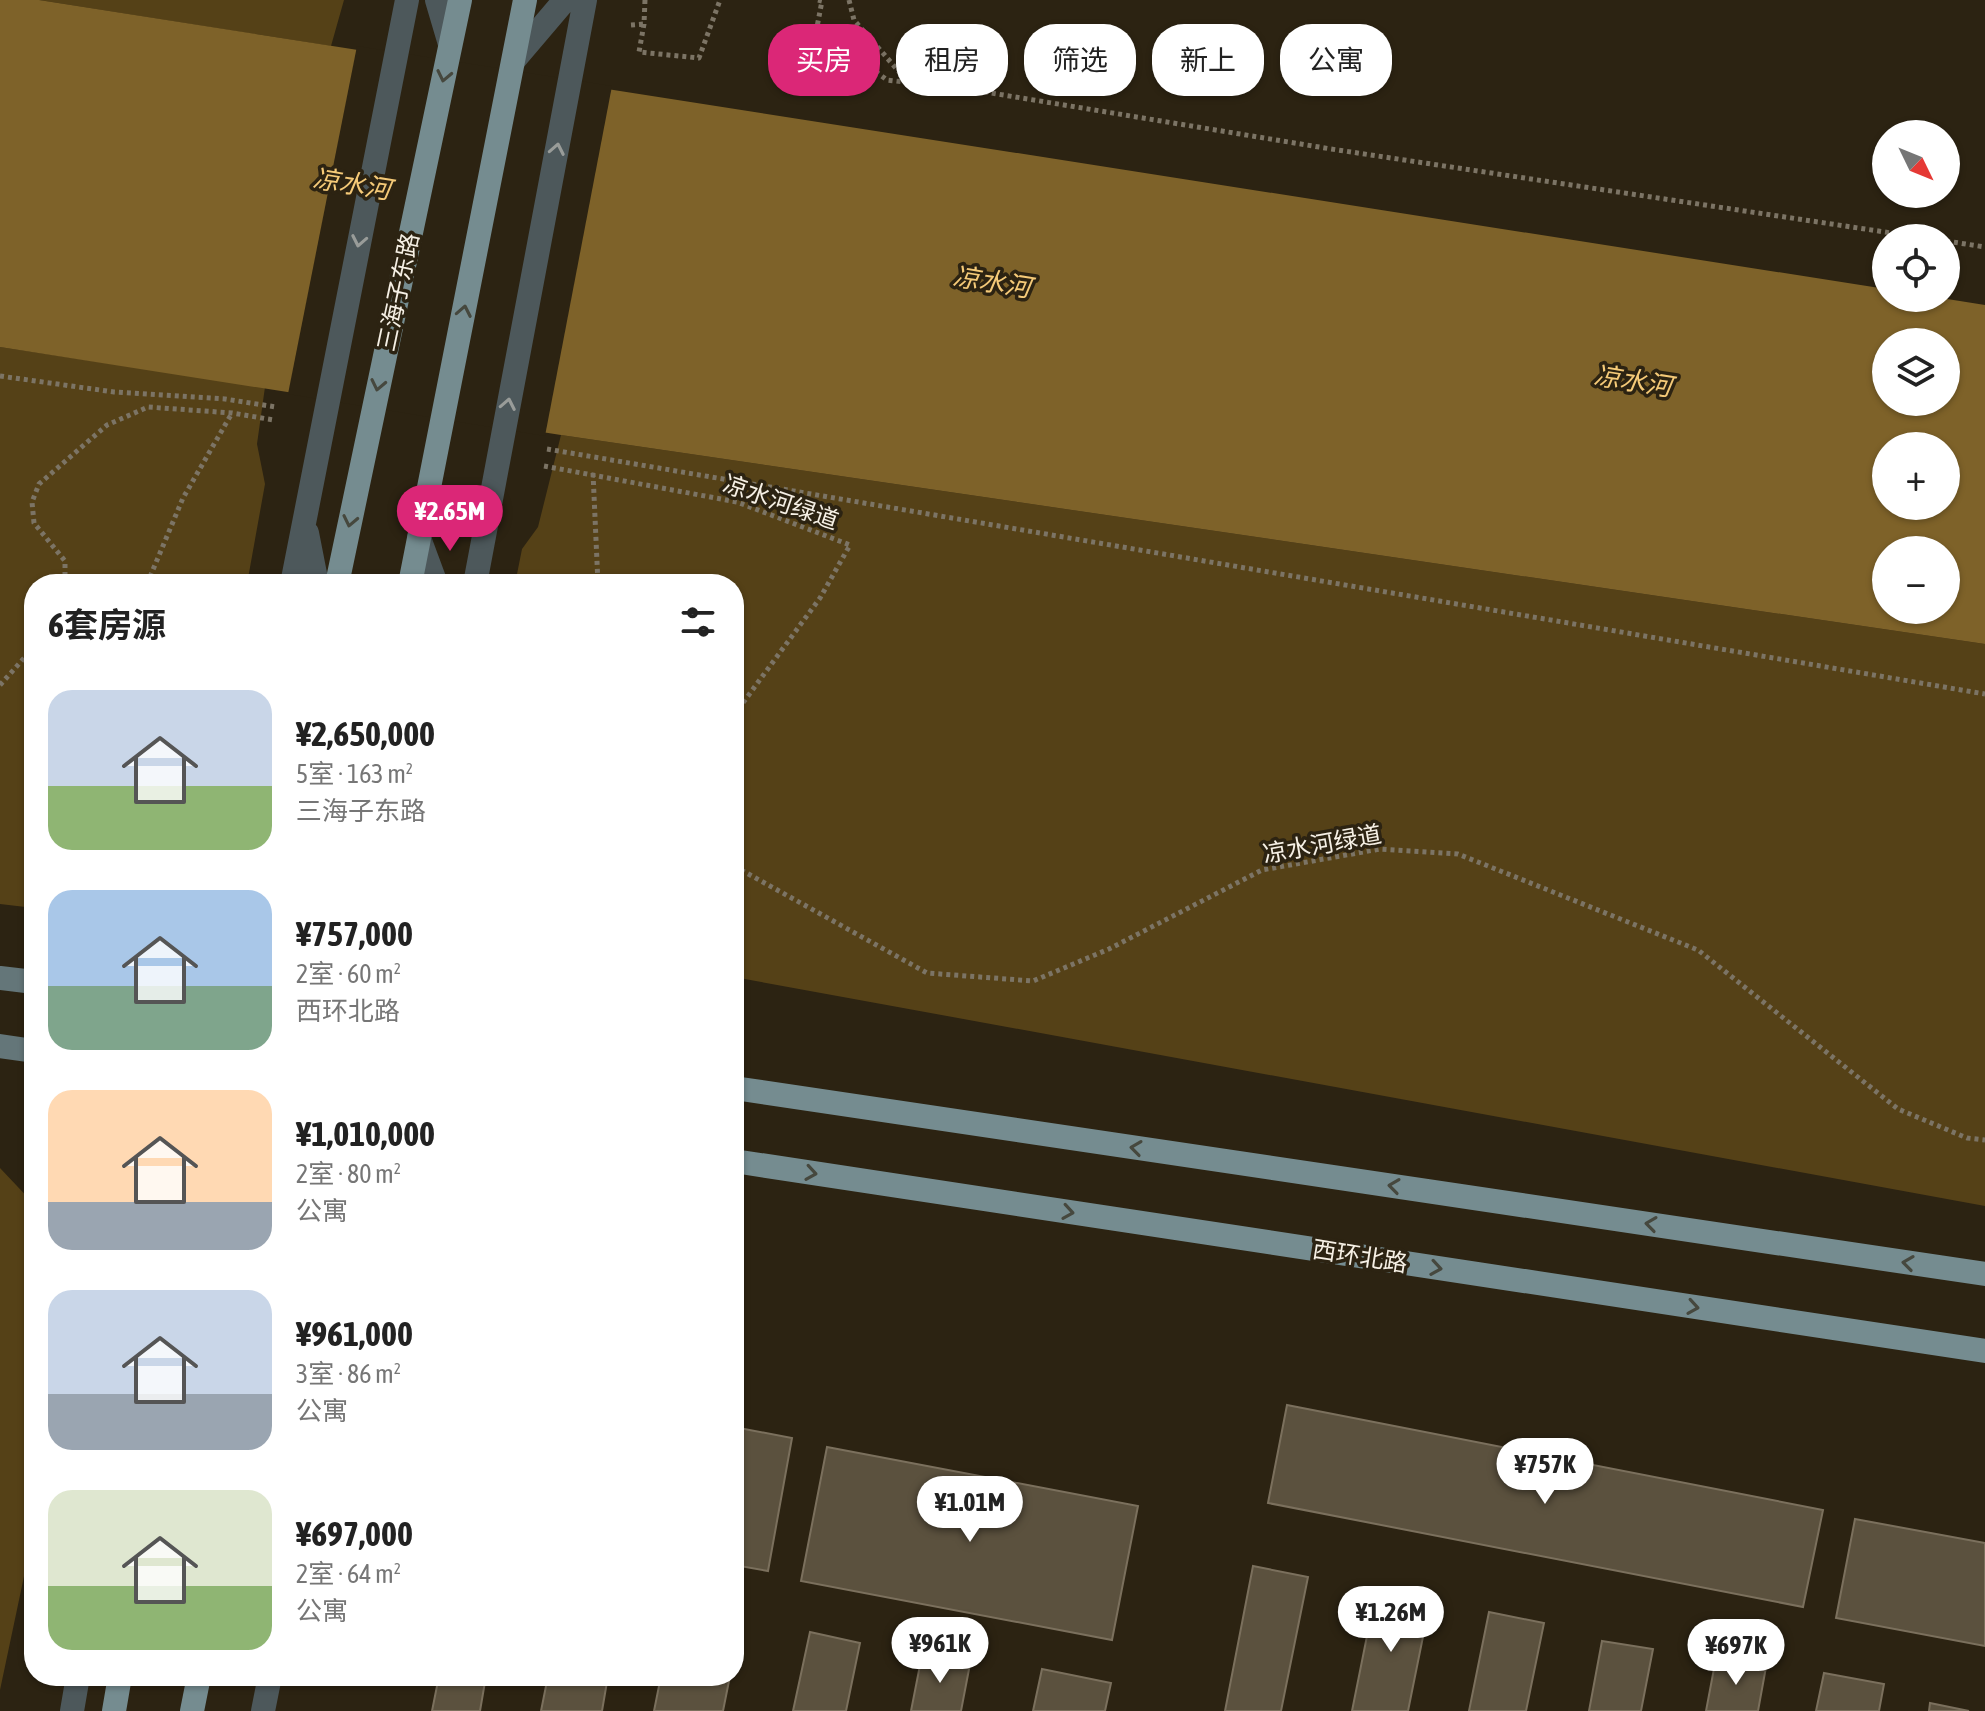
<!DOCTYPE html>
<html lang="zh">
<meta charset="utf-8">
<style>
body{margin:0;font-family:"Asap Condensed","Noto Sans SC",sans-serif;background:#f6f6f6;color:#222;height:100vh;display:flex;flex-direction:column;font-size:30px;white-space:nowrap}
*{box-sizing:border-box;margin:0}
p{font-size:26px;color:#767676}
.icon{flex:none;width:44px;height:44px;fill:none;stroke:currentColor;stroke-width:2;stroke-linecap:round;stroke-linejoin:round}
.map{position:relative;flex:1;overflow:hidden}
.side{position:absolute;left:24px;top:574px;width:720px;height:1112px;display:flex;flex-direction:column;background:#fff;border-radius:32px;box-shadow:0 2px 6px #0004}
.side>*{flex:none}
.top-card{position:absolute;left:768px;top:24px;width:760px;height:72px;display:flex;gap:16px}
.needle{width:52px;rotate:133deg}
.buttons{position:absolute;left:1872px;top:120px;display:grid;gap:16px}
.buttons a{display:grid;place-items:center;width:88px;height:88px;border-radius:50%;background:#fff;box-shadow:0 2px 6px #0004;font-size:40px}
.price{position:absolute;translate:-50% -68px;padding:0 18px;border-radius:28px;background:#fff;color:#222;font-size:26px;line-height:52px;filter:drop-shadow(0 2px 4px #0008)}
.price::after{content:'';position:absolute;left:50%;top:48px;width:24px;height:18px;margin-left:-12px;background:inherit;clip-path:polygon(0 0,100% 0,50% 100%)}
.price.selected{background:#db2777;color:#fff}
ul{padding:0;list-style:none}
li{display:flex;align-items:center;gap:24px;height:200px;padding:0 24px}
li span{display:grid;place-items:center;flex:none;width:224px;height:160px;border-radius:24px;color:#555}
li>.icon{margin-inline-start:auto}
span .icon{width:96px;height:96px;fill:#fffc;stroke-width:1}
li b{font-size:34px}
h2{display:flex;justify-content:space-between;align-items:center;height:96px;padding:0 24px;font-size:34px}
.tag{padding:0 28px;border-radius:32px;background:#fff;box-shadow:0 2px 6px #0004;font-size:28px;line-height:72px}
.tag.selected{background:#db2777;color:#fff}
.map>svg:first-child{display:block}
.green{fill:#554117}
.water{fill:#7e6229;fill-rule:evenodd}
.pier{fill:#2c2312}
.building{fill:#5b513e;stroke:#7b705d;stroke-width:2}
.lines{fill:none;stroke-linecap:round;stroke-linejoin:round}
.path{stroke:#7c7465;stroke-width:5;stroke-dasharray:4 4;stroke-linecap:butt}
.minor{stroke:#4d585b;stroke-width:24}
.secondary{stroke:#647679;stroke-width:24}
.primary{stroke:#758c90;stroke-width:24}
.oneway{stroke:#46483e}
.oneway2{stroke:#999c99}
.labels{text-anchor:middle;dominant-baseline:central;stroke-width:7;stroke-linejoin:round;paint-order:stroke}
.street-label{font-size:24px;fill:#f6f0e5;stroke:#2c2312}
.water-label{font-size:26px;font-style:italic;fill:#f5ca78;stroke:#2c2312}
</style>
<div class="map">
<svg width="1985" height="1711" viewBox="0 0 1985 1711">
<rect width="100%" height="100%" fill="#2c2312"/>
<!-- green -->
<path class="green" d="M39,0H344L331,46Z
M0,347L265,387L257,444L265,484L247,584H34V908L0,904Z
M561,435L1985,644V1206L734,977V584H515L522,549L538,527Z
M0,1168L34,1204V1529L0,1690Z"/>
<!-- water -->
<path class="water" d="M0,0H39L1886,289V298H1941L1985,305V644L561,435L0,347ZM1886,342H1946V402H1886ZM1886,446H1946V506H1886ZM1886,550H1946V610H1886Z"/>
<!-- pier -->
<path class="pier" d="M357,46L612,86L545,436L288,394Z"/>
<!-- building -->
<path class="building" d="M1287,1405L1823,1510L1803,1607L1268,1503Z
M734,1427L792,1438L768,1571L734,1565Z
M827,1447L1138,1506L1112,1640L801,1581Z
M1855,1519L1985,1543V1646L1836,1618Z
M1253,1566L1308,1577L1281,1711H1225Z
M1376,1591L1430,1602L1408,1711H1352Z
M1489,1612L1544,1623L1526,1711H1469Z
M734,1618L741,1619L734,1655Z
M810,1632L860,1643L846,1711H793Z
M1602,1641L1653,1649L1641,1711H1589Z
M922,1655L970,1664L961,1711H911Z
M1716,1658L1766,1667L1758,1711H1706Z
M1042,1669L1111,1683L1105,1711H1033Z
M1824,1673L1884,1684L1879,1711H1816Z
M439,1676H486L480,1711H432Z
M548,1676H608L602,1711H541Z
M661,1676H730L723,1711H654Z
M1930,1703L1969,1711H1929Z"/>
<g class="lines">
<!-- path -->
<path class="path" d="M645,0L644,24L639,52L699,58L720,0
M818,0L822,1L817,27L887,80L973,90L1331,149L1925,238
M849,0L854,20L908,82
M631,25L644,24
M1946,241L1985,247
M0,376L114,392L225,399L276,407
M547,449L1985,694
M544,466L737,502L850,545L820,598L734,715
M593,473L598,584
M65,584V561L34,523L32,502L39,484L107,425L148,407L232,413L274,420
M147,584L183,498L232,413
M0,685L34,647
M734,866L927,973L1033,981L1109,949L1262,870L1380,849L1458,854L1698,950L1898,1109L1967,1138L1985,1140"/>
<!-- minor -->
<path class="minor" d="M437,0L450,44
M514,60L565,0
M307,533L317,584
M419,538L436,584
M292,584L407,0
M475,584L585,0
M72,1711L78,1676
M263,1711L270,1676"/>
<!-- secondary -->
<path class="secondary" d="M0,978L34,982
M0,1046L34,1051"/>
<!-- primary -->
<path class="primary" d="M337,584L460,0
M410,584L525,0
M734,1088L1985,1274
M734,1161L1985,1351
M114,1711L120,1676
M192,1711L199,1676"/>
</g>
<!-- one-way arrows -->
<defs><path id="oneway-chevron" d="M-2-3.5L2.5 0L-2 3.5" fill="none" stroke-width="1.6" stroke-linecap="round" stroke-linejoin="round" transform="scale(2)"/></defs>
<g class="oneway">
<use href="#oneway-chevron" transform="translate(444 76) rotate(102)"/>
<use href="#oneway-chevron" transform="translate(464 311) rotate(-79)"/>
<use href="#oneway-chevron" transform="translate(378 385) rotate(102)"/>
<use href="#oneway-chevron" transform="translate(350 521) rotate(102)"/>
<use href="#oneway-chevron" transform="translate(1136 1148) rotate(-172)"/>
<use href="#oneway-chevron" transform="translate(811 1173) rotate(9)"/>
<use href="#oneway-chevron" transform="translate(1394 1186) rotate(-172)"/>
<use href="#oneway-chevron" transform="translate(1068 1212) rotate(9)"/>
<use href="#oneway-chevron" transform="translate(1651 1224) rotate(-172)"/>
<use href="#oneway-chevron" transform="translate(1908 1263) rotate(-172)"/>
<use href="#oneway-chevron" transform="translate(1436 1268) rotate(9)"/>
<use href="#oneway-chevron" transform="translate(1693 1307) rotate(9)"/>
</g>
<g class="oneway2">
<use href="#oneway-chevron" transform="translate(557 149) rotate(-79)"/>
<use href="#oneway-chevron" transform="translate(359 241) rotate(101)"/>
<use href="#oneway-chevron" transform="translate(508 404) rotate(-79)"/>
</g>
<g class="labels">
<!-- street labels -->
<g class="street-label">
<text transform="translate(398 292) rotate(-78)">三海子东路</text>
<text transform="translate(781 502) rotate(19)">凉水河绿道</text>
<text transform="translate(1322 844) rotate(-10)">凉水河绿道</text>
<text transform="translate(1360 1256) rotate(9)">西环北路</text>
</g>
<!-- water labels -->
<g class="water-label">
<text transform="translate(352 184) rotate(9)">凉水河</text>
<text transform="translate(992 282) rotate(9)">凉水河</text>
<text transform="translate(1633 381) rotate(9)">凉水河</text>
</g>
</g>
</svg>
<div class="buttons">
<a><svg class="needle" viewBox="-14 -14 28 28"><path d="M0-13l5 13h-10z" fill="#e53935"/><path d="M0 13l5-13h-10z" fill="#767676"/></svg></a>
<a><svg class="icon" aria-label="locate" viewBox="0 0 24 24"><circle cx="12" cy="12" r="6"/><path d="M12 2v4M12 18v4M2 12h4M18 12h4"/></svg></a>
<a><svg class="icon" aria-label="layers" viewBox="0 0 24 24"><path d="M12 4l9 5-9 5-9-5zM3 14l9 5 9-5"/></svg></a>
<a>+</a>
<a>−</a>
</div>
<b class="price selected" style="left:450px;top:553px">¥2.65M</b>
<b class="price" style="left:1545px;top:1506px">¥757K</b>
<b class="price" style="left:970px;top:1544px">¥1.01M</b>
<b class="price" style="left:1391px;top:1654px">¥1.26M</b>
<b class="price" style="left:940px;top:1685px">¥961K</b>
<b class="price" style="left:1736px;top:1687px">¥697K</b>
<div class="top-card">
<a class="tag selected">买房</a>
<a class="tag">租房</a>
<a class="tag">筛选</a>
<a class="tag">新上</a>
<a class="tag">公寓</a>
</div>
<section class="side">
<h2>6套房源<svg class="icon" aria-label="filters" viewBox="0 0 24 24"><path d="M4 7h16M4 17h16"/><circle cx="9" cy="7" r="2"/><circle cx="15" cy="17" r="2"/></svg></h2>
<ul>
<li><span style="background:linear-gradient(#c9d6e8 60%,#8fb573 0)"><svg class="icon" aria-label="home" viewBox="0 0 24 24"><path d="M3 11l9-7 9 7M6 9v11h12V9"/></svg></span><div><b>¥2,650,000</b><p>5室 · 163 m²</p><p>三海子东路</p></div></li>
<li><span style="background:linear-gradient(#a9c7e8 60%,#7fa58c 0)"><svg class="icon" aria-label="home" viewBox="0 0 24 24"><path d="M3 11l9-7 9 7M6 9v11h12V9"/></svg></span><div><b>¥757,000</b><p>2室 · 60 m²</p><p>西环北路</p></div></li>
<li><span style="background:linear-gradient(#ffd9b3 70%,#9aa5b1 0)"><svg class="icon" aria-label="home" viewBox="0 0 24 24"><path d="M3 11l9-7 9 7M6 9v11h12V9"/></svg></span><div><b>¥1,010,000</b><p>2室 · 80 m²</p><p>公寓</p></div></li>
<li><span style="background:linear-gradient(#c9d6e8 65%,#9aa5b1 0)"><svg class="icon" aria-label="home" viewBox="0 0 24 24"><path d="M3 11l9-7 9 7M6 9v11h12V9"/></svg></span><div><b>¥961,000</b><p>3室 · 86 m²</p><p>公寓</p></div></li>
<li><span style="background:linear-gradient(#dfe7d0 60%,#8fb573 0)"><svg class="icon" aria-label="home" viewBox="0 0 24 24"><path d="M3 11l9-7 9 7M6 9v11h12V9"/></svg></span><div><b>¥697,000</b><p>2室 · 64 m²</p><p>公寓</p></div></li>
</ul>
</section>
</div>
